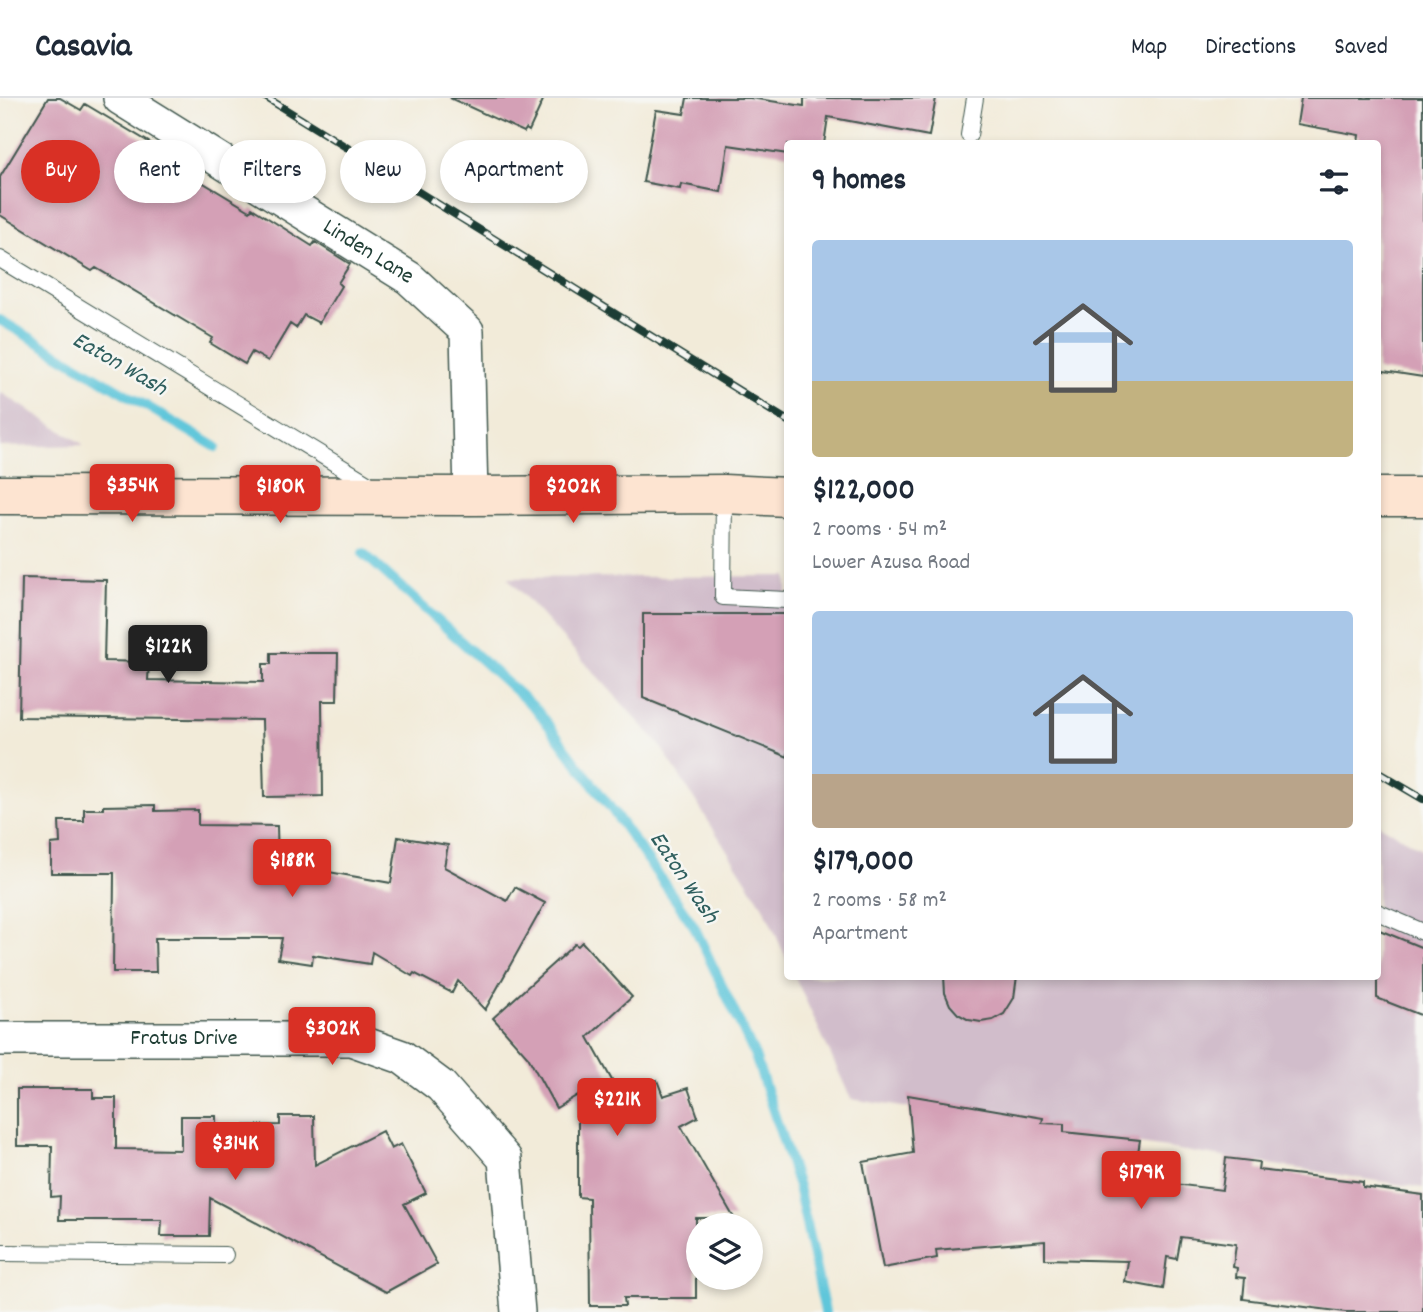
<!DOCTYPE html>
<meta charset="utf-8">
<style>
body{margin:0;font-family:Dekko,sans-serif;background:#f2f2f3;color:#1f2937;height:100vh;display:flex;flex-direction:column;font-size:26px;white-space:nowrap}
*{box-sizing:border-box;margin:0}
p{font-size:23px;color:#747a83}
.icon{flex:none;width:38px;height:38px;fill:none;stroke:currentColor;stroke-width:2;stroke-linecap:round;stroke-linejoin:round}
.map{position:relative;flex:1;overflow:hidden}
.details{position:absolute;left:784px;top:42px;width:597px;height:840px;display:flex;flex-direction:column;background:#fff;border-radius:7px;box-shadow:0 4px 10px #0003}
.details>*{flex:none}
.banner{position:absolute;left:21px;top:42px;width:658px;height:63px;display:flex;gap:14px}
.controls{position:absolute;left:686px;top:1115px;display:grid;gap:14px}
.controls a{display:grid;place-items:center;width:77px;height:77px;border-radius:50%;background:#fff;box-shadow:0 4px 10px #0003;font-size:35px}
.price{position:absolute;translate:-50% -60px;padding:0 16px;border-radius:7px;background:#d93025;color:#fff;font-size:23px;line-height:46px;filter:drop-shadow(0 2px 4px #0008)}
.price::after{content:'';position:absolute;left:50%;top:42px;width:21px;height:16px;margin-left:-10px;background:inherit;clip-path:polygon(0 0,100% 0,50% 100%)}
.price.active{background:#222;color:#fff}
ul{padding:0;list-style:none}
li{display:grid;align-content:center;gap:14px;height:371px;padding:0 28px}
li span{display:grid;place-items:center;height:217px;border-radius:7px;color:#555}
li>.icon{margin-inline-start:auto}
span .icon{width:126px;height:126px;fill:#fffc;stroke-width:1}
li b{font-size:30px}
h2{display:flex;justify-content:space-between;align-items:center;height:84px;padding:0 28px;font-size:30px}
.chip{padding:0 24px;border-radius:32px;background:#fff;box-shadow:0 4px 10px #0003;font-size:24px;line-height:63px}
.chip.active{background:#d93025;color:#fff}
header{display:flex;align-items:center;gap:42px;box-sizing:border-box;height:98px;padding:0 35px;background:#fff;border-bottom:2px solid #e0e1e3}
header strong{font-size:33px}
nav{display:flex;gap:38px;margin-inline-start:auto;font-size:24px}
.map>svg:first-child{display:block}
.industrial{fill:#d1bdcb}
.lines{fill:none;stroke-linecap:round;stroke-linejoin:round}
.stream{stroke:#5ec6da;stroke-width:10}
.building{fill:#d4a0b6}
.service-casing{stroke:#3f574d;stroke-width:18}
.minor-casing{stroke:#3f574d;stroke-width:36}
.secondary-casing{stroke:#3f574d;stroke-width:41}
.service{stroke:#fff;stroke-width:16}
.minor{stroke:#fff;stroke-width:33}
.secondary{stroke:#fde4d1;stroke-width:38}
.rail-casing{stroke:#1f3d34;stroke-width:8}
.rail{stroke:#f6f6f2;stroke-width:5;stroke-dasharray:16;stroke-linecap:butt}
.labels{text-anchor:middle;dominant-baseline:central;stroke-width:5;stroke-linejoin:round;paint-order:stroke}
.street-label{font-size:23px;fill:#1f3d34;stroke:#f6f6f2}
.water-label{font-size:24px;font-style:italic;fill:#2f5f5e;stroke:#f6f6f2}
</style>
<header>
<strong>Casavia</strong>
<nav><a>Map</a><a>Directions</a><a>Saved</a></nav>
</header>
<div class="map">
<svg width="1423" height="1214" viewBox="0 0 1423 1214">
<rect width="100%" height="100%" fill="#f6f6f2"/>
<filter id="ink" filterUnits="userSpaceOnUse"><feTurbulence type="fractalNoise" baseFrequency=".0143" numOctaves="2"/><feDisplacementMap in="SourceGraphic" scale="14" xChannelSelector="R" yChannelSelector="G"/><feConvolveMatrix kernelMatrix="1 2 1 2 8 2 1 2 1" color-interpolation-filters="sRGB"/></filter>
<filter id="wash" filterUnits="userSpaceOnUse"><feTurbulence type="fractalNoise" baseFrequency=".00686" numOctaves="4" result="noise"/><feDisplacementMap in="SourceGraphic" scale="28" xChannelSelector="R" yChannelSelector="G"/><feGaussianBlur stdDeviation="1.57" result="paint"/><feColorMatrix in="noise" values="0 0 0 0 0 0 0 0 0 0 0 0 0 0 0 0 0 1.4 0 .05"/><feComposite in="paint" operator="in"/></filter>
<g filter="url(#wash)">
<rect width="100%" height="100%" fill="#f2ebd9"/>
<!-- industrial -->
<path class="industrial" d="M0,294L84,347L0,349Z
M787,478V862L764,810L659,646L508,480Z
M1377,725L1423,752V1090L851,1001L795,879L1377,878Z"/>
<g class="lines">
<!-- stream -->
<path class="stream" d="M0,222L216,349
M363,455L537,612L613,713L694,828L755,958L798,1088L825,1214"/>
</g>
<g id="blocks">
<!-- building -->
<path class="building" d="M48,0H60L81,12L85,6L182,64L179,70L250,113L252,110L312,148L315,144L350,166L338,185L341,188L319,225L304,217L296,230L290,226L268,263L252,254L245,266L210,245L213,240L96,170L92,173L0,117V79Z
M450,0H544L529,33L526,31L524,34Z
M687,0H750L804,8V0H936L929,38L828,19L824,46H788V56L728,47L721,94L681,86L680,91L643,84L656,12L684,16Z
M1301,0H1423V279L1377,272V46H1358L1359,37L1297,26Z
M22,480L106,482L104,563L149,564L148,582L263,584V566H271V555H338L337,603H322L323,698L264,699L262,622L19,619Z
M643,516H788V659L643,600Z
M155,707V713L198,712V727L277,728L278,765L391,785L398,739L448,747L444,769L507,803L515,789L545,805L485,912L458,883L452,895L414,875L412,878L372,854L370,866L313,857L312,866L278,861L282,840H155L156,874H113L114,775H51V746L60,745L59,723H84V711H103V708Z
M1377,831L1423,850V918L1377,900Z
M582,844L632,899L588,939L619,995L657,982L663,998L688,990L698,1019L681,1028L734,1120H696V1200H624L625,1208H590L589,1100L578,1099V997L556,1010L528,959L493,920L575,846L578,848Z
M944,878H1017L1014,900L1004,916L993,922L981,924L969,922L958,916L950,907L945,895Z
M17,991H93V1000H116V1051L181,1052V1018H216V1028L280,1027V1018H314L315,1067L382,1033L391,1051L401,1046L426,1095L404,1106L437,1166L386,1194L210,1100L209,1138H161L162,1122H59L60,1098L51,1099L52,1048H17Z
M908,997L1043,1020L1042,1025L1064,1026V1034L1140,1042L1134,1081L1222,1092L1226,1060L1259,1064L1258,1072L1363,1084V1089L1423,1097V1214H1345L1243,1201L1245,1180L1236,1179L1237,1170L1233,1169L1236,1146L1181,1139L1177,1161L1167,1159L1163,1191L1125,1184L1128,1163L1045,1161V1143L936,1152L937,1160L883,1170L863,1064L913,1055Z"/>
</g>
</g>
<g filter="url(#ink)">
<use href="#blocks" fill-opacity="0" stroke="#3f574d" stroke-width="2"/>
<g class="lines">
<defs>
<path id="service" d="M969,37L975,0
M0,161L374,389
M724,396L723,499L788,502
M1377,814L1423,834
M0,1155L225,1157"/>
<g id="minor">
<path id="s1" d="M120,0L409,180L467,233L471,398"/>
<path id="s2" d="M0,941H351L402,959L441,988L505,1061L518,1214"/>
</g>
<path id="secondary" d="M0,397L471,398L724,396L788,399
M1377,399H1423"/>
</defs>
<!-- service casing -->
<use href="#service" class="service-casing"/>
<!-- minor casing -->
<use href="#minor" class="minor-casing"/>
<!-- secondary casing -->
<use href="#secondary" class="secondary-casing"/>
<!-- service -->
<use href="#service" class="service"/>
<!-- minor -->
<use href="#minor" class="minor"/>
<!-- secondary -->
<use href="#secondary" class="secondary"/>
<defs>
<path id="rail" d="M267,0L788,323
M1377,674L1423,701"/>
</defs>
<!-- rail casing -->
<use href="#rail" class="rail-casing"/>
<!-- rail -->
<use href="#rail" class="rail"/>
</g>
</g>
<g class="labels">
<!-- street labels -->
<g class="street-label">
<text stroke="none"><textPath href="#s1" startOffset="292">Linden Lane</textPath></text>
<text stroke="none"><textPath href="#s2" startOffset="184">Fratus Drive</textPath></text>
</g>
<!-- water labels -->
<g class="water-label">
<text transform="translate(119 267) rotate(30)">Eaton Wash</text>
<text transform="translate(683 780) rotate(56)">Eaton Wash</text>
</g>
</g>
</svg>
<div class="controls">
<a><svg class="icon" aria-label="layers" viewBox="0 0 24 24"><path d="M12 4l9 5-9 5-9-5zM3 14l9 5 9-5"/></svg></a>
</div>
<b class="price" style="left:132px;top:426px">$354K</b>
<b class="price" style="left:280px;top:427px">$180K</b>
<b class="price" style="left:573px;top:427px">$202K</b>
<b class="price active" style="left:168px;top:587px">$122K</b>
<b class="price" style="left:292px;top:801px">$188K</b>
<b class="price" style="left:332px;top:969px">$302K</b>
<b class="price" style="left:617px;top:1040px">$221K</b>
<b class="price" style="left:235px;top:1084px">$314K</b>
<b class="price" style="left:1141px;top:1113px">$179K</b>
<div class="banner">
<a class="chip active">Buy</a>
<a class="chip">Rent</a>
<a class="chip">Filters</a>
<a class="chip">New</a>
<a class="chip">Apartment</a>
</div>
<section class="details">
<h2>9 homes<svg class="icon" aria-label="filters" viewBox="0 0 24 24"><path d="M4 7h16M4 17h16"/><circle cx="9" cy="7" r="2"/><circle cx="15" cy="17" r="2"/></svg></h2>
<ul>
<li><span style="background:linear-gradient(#a9c7e8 65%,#c2b280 0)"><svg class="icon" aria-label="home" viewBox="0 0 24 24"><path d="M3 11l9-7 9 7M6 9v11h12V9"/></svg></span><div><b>$122,000</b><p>2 rooms · 54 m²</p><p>Lower Azusa Road</p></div></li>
<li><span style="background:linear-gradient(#a9c7e8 75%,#b9a48a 0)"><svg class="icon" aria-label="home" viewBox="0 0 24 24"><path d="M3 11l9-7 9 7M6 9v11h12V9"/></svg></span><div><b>$179,000</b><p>2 rooms · 58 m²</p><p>Apartment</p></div></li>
</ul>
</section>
</div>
